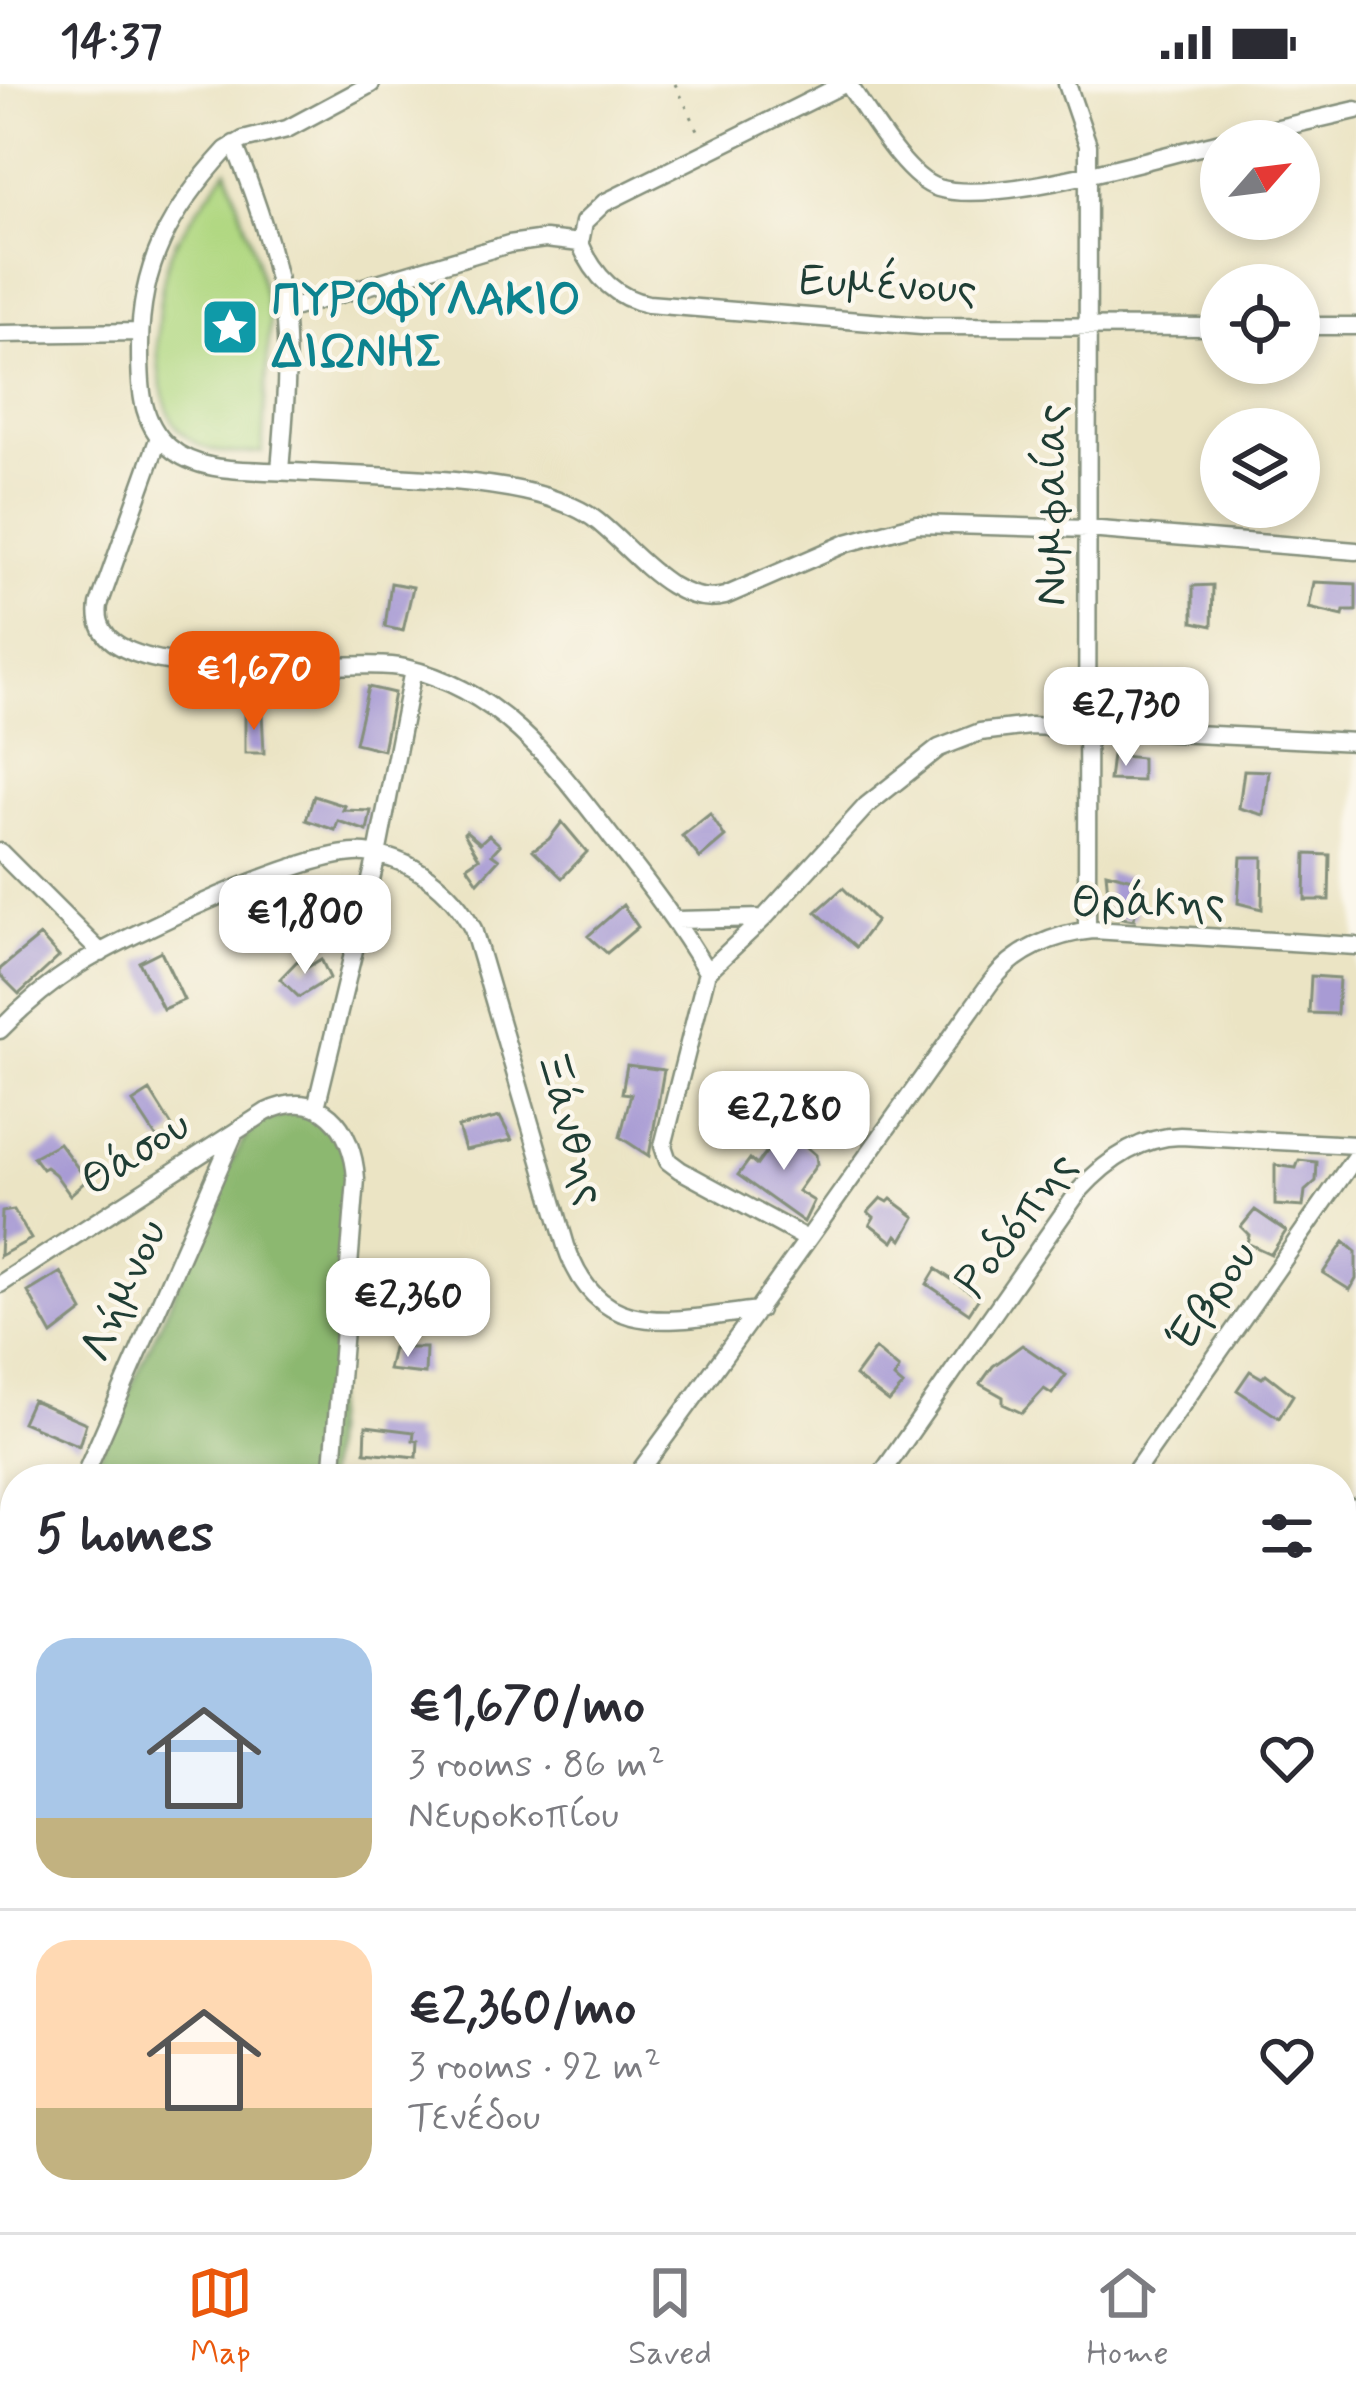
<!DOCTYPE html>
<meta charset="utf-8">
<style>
body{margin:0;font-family:Mynerve,sans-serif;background:#f7f7f7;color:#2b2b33;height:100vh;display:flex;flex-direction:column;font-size:45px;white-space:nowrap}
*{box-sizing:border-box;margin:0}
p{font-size:39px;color:#7c7c81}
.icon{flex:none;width:66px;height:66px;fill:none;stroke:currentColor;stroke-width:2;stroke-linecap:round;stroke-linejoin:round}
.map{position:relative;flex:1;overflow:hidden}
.panel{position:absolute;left:0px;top:1380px;width:1356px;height:768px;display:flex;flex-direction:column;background:#fff;border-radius:48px 48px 0 0;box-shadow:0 6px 18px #0003}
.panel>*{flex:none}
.needle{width:78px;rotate:62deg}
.tools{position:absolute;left:1200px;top:36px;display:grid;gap:24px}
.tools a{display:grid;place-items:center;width:120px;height:120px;border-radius:50%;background:#fff;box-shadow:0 6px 18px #0003;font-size:60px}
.price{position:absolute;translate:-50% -102px;padding:0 27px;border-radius:24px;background:#fff;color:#222;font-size:39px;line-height:78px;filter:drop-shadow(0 3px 6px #0008)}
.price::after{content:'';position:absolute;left:50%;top:72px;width:36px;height:27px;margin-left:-18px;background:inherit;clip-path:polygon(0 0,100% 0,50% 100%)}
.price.on{background:#ea580c;color:#fff}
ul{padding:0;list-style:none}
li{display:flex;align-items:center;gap:36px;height:300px;padding:0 36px}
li+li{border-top:3px solid #e1e1e2}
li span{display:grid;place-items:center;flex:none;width:336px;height:240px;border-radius:36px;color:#555}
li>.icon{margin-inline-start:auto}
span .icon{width:144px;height:144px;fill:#fffc;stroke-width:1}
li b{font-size:51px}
h2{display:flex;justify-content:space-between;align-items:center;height:144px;padding:0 36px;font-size:51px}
.status{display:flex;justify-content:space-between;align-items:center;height:84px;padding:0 60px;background:#fff;direction:ltr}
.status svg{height:33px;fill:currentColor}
.tab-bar{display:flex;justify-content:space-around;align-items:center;height:168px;border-top:3px solid #e1e1e2;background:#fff;font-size:33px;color:#7c7c81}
.tab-bar a{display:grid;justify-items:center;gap:6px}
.tab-bar .on{color:#ea580c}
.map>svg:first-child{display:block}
.green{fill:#b1d882;stroke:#688a5b;stroke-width:3}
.forest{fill:#8cb870;stroke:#567a52;stroke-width:3}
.building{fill:#a89bd4}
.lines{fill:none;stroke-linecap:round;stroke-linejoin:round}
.street-casing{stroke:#85907c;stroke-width:21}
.path{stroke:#85907c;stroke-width:3;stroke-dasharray:3 9;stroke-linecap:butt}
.street{stroke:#fff;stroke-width:16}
.labels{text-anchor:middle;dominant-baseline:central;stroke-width:9;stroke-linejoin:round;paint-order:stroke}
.street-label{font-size:45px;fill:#1f3d34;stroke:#fbf7ec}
.culture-label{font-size:45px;font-weight:bold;fill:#0d838f;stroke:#fbf7ec;text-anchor:start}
</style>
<div class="status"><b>14:37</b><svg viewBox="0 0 49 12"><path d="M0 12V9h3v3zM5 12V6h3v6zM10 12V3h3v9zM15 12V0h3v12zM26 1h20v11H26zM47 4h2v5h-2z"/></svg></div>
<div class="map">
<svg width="1356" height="2148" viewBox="0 0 1356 2148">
<rect width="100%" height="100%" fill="#fbf7ec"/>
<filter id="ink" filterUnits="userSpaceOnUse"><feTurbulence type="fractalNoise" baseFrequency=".00833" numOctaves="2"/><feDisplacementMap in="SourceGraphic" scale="24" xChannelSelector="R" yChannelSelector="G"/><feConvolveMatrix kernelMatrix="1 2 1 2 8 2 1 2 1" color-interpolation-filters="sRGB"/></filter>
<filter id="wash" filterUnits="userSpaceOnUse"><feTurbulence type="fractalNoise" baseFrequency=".004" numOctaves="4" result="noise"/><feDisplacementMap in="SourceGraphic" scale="48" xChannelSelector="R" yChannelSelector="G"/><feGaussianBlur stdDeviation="2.7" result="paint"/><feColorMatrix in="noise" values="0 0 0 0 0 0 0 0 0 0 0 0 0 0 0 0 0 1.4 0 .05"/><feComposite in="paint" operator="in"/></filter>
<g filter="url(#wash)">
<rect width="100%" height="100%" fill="#ebe4c4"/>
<!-- green -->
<path class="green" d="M227,85L256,173L270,238L262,368C233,371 206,371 183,350C147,317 154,203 174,162C188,135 210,110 227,85Z
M0,1556H15V2133H1341V1598L1356,1599V2148H0Z"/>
<!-- forest -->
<path class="forest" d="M292,1028C339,1035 336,1042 352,1085L326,1395H88L168,1223L225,1088L252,1043L266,1035Z
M222,2133H333L347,2148H228Z"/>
<g id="blocks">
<!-- building -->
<path class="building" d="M1314,498L1356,500V527H1344L1343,532L1309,524Z
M391,499L413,503L403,547L385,543Z
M1213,501L1212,542L1193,538V502Z
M368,603L394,609L383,666L355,659Z
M262,628L264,669H245V629Z
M1112,671L1142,674V697L1109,696Z
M1244,686L1269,687L1264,731L1239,724Z
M314,712L345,722L343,726L371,727L367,747L338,737L335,746L306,736Z
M710,730L725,753L700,774L682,752Z
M562,738L587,768L562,794L533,766L549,755Z
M466,747L480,759L489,751L500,761L492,770L499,775L478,798L467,782L479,774L464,749Z
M1306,770L1330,771L1329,816H1305Z
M1241,773H1263L1262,825L1238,819Z
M1106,788L1133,795L1132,815L1137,814L1134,836L1110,832Z
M843,804L876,837L856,863L816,828Z
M623,821L638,843L607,869L588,852Z
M40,852L59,873L19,910L0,891V885Z
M161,867L184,916L163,925L139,878Z
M321,875L330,894L299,913L280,895L298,876L305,885Z
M1311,892L1339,894L1337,930L1309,929Z
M627,981L664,986L649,1072L620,1053L631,1010L622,1009Z
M150,1007L175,1047L160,1059L133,1018Z
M500,1033L512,1056L465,1066L458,1043Z
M784,1043L816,1071L817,1080L798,1107L814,1117L804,1138L738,1091L750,1075L757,1081Z
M59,1059L87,1096L70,1111L55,1090L46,1083L42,1085L33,1073Z
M1299,1076L1317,1078L1316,1097L1305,1107L1303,1123L1275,1121V1081L1296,1084Z
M881,1114L888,1118L891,1115L915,1133L902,1156L897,1151L893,1158L870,1140L874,1133L868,1128Z
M14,1126L31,1155L0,1172L2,1128Z
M1255,1126L1286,1147L1271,1170L1247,1159L1249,1151L1241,1143Z
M1344,1158L1356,1168V1195L1350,1206L1323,1189Z
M936,1185L979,1214L969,1229L927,1200Z
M61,1188L83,1227L52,1251L28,1208Z
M1022,1261L1066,1291L1052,1310L1044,1305L1022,1329L1003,1320V1313L980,1300L993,1282Z
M393,1264H426L425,1290L388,1286Z
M875,1265L899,1285L894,1294L903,1302L889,1318L855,1292Z
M1250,1287L1262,1294L1266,1290L1293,1311L1279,1334L1237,1306Z
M32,1316L86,1339L79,1362L22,1338Z
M366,1342L414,1348L413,1356L418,1357L417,1373L365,1368Z"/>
</g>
</g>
<g filter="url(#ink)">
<use href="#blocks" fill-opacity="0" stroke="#85907c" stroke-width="3"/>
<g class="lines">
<defs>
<path id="street" d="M371,0L287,45L243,56L226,66C171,126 140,180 140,262C140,299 139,337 169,363C200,391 253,385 292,388C368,393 477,392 547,413C565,419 582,425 597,437C633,465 674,525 725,512L847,459L917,440L1088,445L1356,467
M848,0C868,28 905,94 938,104C996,122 1157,72 1221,58
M1067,0L1088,61L1087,847
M1223,57L1356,26
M234,60C256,114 276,172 284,229C290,281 284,335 280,387
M580,159C593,190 614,214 648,220L921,242L1221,243
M580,159L584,138L604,119L844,0
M283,227L509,160L545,155L580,159
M1299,242H1356
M0,250L140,248
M159,353L99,521C84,614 351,571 405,584C500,605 555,680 612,754C647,798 679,840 707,888
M0,768L101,869
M676,836L764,834
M0,946C23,922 49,900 77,882C128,850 310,764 365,769C412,774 451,804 473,845L566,1162C599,1261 677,1235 759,1226
M316,1023L377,771L413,586
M807,1155L680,1086L668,1077L663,1062L707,888L764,834L867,721L939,664L980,648L1030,642L1356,658
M0,1200L266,1028C320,1002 353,1043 356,1095L332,1395
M83,1395L234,1050
M634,1395C756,1231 872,1064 991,898C1015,866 1054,850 1093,846L1356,862
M878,1395L1079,1107C1106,1077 1139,1053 1180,1052L1356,1061
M1130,1395L1356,1072
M1341,1446L1356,1423
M0,1489H15
M1341,1496L1356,1502"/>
</defs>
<!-- street casing -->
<use href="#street" class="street-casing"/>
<!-- path -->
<path class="path" d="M675,0L701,52"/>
<!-- street -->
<use href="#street" class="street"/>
</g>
</g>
<!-- icons -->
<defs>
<symbol id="sight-square" viewBox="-11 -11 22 22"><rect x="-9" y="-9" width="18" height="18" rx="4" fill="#0f9aa8" stroke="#fbf7ec"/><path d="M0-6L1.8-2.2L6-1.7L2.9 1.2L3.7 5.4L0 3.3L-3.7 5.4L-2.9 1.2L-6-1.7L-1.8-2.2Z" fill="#fff"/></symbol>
</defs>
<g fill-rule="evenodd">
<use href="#sight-square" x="197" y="210" width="66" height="66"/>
</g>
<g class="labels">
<!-- street labels -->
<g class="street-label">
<text transform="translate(888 202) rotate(3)">Ευμένους</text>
<text transform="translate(1052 421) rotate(-90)">Νυμφαίας</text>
<text x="1148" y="819">Θράκης</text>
<text transform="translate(570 1044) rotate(74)">Ξάνθης</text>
<text transform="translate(136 1070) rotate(-33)">Θάσου</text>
<text transform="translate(1017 1141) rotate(-53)">Ροδόπης</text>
<text transform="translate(125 1207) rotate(-66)">Λήμνου</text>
<text transform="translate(1213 1212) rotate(-55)">Έβρου</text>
</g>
<!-- culture labels -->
<g class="culture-label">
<text x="272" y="217">ΠΥΡΟΦΥΛΑΚΙΟ<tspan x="272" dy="52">ΔΙΩΝΗΣ</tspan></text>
</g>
</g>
</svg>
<div class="tools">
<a><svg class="needle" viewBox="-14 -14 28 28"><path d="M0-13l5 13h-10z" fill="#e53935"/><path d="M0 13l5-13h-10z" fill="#7c7c81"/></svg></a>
<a><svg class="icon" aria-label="locate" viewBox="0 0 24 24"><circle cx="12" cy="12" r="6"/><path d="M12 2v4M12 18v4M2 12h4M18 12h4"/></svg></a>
<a><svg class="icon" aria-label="layers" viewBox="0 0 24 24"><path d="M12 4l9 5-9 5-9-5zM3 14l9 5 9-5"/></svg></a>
</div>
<b class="price on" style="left:254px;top:649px">€1,670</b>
<b class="price" style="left:1126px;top:685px">€2,730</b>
<b class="price" style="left:305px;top:893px">€1,800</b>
<b class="price" style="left:784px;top:1089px">€2,280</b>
<b class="price" style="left:408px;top:1276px">€2,360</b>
<section class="panel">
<h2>5 homes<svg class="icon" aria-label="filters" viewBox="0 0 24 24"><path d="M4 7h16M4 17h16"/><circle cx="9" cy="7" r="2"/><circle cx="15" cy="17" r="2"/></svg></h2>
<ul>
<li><span style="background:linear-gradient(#a9c7e8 75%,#c2b280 0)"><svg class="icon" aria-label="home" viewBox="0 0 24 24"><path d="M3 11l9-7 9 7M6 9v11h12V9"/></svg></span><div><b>€1,670/mo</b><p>3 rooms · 86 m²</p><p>Νευροκοπίου</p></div><svg class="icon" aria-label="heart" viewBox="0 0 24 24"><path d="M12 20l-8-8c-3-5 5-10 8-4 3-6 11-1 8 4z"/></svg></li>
<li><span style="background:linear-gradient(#ffd9b3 70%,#c2b280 0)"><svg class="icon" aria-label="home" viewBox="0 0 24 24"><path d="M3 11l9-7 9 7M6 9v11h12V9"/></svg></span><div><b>€2,360/mo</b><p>3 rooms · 92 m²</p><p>Τενέδου</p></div><svg class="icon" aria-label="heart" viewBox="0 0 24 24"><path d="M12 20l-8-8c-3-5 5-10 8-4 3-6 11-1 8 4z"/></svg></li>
</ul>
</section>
</div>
<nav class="tab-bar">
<a class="on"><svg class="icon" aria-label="map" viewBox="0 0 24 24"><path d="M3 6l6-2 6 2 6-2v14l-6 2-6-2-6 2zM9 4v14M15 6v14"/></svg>Map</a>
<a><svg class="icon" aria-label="saved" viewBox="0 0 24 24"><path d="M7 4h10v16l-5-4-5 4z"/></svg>Saved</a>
<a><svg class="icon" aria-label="home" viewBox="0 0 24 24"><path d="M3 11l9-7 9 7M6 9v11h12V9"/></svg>Home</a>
</nav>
